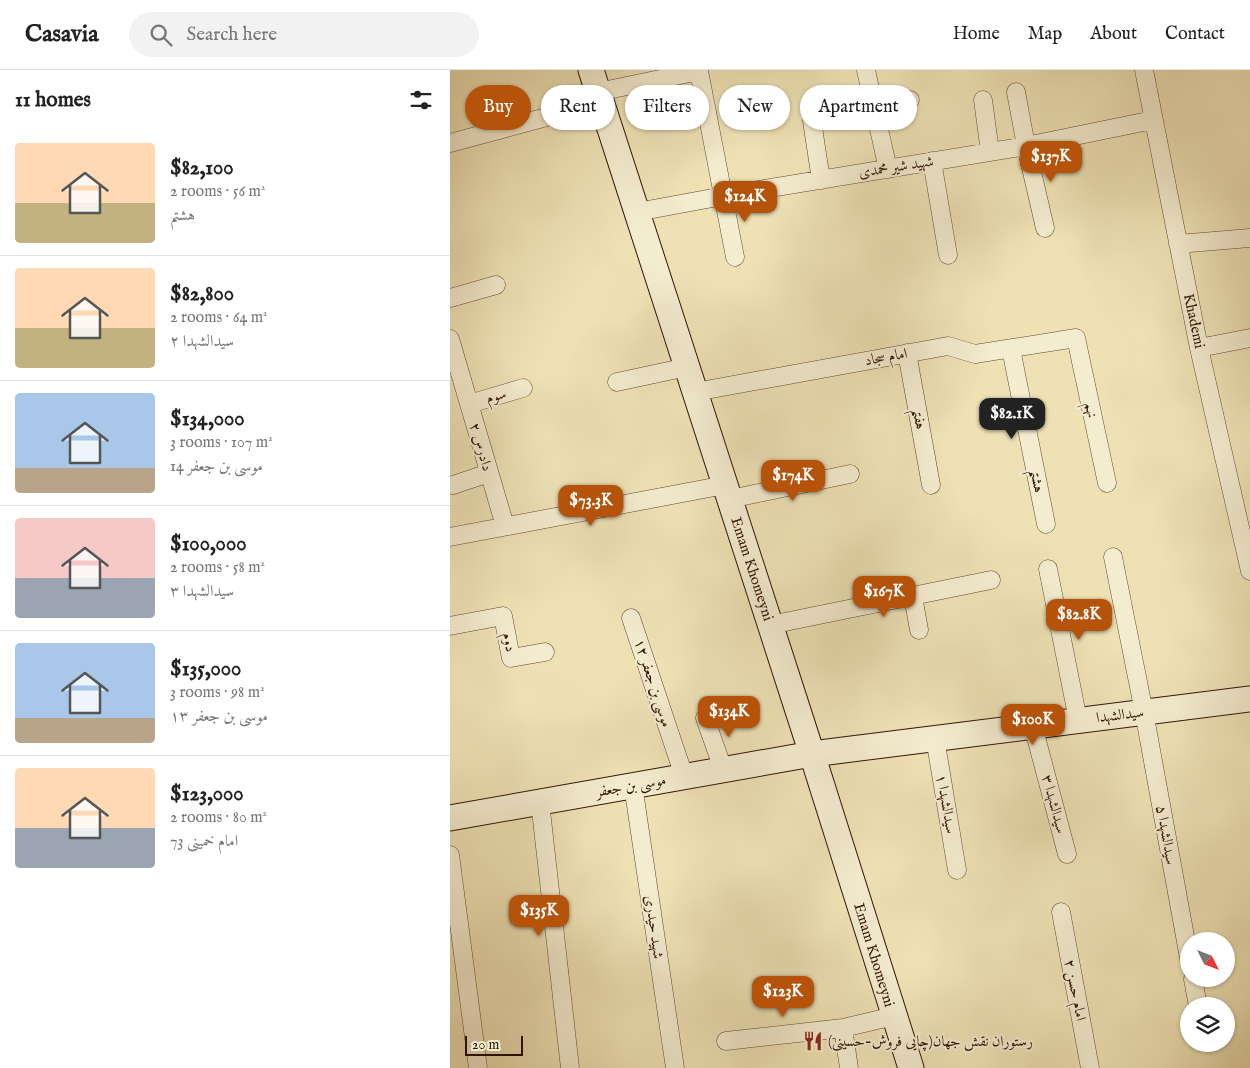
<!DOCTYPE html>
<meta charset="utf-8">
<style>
body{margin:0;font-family:"IM FELL English",Amiri,serif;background:#f2f2f2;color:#222;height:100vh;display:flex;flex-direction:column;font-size:19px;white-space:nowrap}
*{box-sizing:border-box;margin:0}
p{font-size:16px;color:#767676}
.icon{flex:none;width:28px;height:28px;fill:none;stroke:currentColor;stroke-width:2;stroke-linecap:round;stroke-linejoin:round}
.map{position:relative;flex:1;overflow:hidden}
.details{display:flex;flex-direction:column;background:#fff;width:450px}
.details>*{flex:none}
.banner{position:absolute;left:15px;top:15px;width:475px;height:45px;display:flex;gap:10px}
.needle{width:32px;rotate:132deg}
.controls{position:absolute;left:730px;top:862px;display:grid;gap:10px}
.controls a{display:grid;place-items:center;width:55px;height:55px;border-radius:50%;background:#fff;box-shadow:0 1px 4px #0004;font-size:25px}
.scale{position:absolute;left:15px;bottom:12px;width:58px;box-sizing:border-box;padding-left:5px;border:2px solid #311405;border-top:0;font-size:14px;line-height:18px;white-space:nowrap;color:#311405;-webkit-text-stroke:4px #f4eccf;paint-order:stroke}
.price{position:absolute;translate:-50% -42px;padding:0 11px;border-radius:10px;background:#b45309;color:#fff;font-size:16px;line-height:32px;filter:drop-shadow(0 1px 2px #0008)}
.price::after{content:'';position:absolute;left:50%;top:30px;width:15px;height:11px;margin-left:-8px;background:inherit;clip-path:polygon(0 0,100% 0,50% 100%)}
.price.on{background:#222;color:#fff}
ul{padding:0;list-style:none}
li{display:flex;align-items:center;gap:15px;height:125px;padding:0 15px}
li+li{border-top:1px solid #e0e0e0}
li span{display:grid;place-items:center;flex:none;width:140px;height:100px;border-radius:5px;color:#555}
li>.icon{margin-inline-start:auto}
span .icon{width:60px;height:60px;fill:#fffc;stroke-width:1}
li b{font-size:21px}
h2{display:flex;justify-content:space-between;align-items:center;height:60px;padding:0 15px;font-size:21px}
.chip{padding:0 18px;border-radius:22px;background:#fff;box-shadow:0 1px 4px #0004;font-size:18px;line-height:45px}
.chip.on{background:#b45309;color:#fff}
header{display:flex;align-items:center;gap:30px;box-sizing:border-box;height:70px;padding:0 25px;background:#fff;border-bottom:1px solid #e0e0e0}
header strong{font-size:24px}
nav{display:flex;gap:28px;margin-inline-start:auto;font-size:18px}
.search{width:350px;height:45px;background:#f2f2f2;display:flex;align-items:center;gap:12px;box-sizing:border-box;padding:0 18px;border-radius:28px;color:#767676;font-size:19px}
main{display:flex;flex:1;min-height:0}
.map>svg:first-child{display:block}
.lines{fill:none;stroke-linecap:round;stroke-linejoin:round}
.street-casing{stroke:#604831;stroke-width:19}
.secondary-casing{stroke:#311405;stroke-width:27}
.street{stroke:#f4eccf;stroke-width:18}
.secondary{stroke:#f4eccf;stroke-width:25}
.labels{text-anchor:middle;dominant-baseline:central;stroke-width:4;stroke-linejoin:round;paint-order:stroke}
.street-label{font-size:15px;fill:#311405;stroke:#f4eccf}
.poi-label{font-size:15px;fill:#311405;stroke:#f4eccf;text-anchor:start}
</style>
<header>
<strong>Casavia</strong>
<div class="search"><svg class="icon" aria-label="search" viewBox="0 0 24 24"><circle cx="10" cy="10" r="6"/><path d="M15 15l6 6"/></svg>Search here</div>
<nav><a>Home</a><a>Map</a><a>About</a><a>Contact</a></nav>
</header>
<main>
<section class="details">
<h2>11 homes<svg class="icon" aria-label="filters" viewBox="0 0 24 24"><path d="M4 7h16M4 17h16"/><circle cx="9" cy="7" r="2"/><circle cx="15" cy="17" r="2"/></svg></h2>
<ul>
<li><span style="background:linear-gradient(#ffd9b3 60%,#c2b280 0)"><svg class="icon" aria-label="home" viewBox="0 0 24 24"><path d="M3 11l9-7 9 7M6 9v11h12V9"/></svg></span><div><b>$82,100</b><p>2 rooms · 56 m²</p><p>هشتم</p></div></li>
<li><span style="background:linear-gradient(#ffd9b3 60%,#c2b280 0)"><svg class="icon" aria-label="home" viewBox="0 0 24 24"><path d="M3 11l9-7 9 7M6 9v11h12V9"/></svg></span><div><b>$82,800</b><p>2 rooms · 64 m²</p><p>سیدالشهدا ۲</p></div></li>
<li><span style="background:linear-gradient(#a9c7e8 75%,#b9a48a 0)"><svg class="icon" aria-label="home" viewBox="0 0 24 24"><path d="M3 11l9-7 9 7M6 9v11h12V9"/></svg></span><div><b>$134,000</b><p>3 rooms · 107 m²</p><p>موسی بن جعفر 14</p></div></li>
<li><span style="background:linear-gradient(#f6c9c9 60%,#9aa5b1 0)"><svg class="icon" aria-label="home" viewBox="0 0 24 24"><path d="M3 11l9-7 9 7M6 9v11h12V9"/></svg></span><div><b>$100,000</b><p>2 rooms · 58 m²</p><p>سیدالشهدا ۳</p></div></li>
<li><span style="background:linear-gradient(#a9c7e8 75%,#b9a48a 0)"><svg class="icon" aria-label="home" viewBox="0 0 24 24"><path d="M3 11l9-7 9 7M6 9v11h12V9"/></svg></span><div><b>$135,000</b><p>3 rooms · 98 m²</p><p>موسی بن جعفر ۱۳</p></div></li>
<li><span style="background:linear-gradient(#ffd9b3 60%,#9aa5b1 0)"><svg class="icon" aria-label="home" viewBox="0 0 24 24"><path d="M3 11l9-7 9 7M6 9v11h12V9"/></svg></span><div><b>$123,000</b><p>2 rooms · 80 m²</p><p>امام خمینی 73</p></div></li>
</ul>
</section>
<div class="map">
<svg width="800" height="998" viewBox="0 0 800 998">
<rect width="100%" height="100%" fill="#eee2b5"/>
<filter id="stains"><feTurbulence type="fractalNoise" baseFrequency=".004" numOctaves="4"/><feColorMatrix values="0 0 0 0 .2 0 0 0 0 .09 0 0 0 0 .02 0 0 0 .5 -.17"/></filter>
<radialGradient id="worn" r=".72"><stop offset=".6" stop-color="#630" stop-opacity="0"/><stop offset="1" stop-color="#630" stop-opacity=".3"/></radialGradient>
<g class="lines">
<defs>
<path id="street" d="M416,0L424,37
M694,0L749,278L800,501
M148,22L249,1L285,187
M566,22L576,76L595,158
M533,30L540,82
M362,51L371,110
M0,73L152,32
M482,91L498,185
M438,99L424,37L460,30
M187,142L284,124L576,76L703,50
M728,174L800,168
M0,228L46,215
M0,269L55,456
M749,278L800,268
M561,279L596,454
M457,283L481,415
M167,312L237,297
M245,322L498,276L525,284L626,268L657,413
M19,334L73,318
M3,415L39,403
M280,429L400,404
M0,467L275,415
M663,487L694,642L739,888
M598,499L628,650
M463,526L469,560
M181,548L234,706
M320,555L541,510
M0,556L53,546L61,588L95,582
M255,648L273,699
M583,656L617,784
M485,668L507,800
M183,715L225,998
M90,732L120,998
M0,785L28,998
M611,842L640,998
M743,909L748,936
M276,971L393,958
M399,998L393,958L444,946"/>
<path id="secondary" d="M141,0L362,684L461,998
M0,748L362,684L800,629"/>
</defs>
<!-- street casing -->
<use href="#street" class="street-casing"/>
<!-- secondary casing -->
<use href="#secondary" class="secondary-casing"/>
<!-- street -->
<use href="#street" class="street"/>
<!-- secondary -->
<use href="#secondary" class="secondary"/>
</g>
<!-- icons -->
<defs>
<symbol id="restaurant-bare" viewBox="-9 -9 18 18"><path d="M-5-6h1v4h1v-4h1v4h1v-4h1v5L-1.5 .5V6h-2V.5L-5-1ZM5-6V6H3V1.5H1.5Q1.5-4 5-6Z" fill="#8f2418" stroke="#f4eccf" stroke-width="2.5" paint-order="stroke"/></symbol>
</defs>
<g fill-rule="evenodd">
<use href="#restaurant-bare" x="349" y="957" width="28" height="28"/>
</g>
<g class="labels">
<!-- street labels -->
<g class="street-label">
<text transform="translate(446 97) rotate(-9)">شهید شیر محمدی</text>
<text transform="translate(744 251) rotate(78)">Khademi</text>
<text transform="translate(436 287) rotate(-10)">امام سجاد</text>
<text transform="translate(46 326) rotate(-16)">سوم</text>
<text transform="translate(641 340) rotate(78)">نهم</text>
<text transform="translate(469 349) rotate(80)">هفتم</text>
<text transform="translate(31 377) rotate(74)">دادرس ۲</text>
<text transform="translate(587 411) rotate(79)">هشتم</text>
<text transform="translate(302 499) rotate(72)">Emam Khomeyni</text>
<text transform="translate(59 572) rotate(78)">دوم</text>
<text transform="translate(203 613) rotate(72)">موسی بن جعفر ۱۲</text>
<text transform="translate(670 645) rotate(-7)">سیدالشهدا</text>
<text transform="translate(181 716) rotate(-10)">موسی بن جعفر</text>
<text transform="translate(496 734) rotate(80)">سیدالشهدا ۱</text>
<text transform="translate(604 734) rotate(75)">سیدالشهدا ۳</text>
<text transform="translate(716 765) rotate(80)">سیدالشهدا ۵</text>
<text transform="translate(204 857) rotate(82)">شهید حیدری</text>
<text transform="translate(424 885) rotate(73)">Emam Khomeyni</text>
<text transform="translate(625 920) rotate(79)">امام حسن ۲</text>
</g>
<!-- poi labels -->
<g class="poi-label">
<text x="378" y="971">رستوران نقش جهان(چایی فروش-حسینی)</text>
</g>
</g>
<rect width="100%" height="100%" filter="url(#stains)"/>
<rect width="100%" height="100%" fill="url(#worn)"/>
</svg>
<div class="controls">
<a><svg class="needle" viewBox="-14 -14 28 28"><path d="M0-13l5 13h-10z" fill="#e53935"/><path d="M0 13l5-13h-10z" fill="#767676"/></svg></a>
<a><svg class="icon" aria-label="layers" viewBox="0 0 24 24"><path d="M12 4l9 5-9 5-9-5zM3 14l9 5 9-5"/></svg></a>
</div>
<div class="scale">20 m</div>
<b class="price" style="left:601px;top:113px">$137K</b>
<b class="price" style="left:295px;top:153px">$124K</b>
<b class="price on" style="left:562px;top:370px">$82.1K</b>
<b class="price" style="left:343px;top:432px">$174K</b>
<b class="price" style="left:141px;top:457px">$73.3K</b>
<b class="price" style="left:434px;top:548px">$167K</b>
<b class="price" style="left:629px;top:571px">$82.8K</b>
<b class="price" style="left:279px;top:668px">$134K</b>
<b class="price" style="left:583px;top:676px">$100K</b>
<b class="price" style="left:89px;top:867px">$135K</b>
<b class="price" style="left:333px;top:948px">$123K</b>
<div class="banner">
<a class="chip on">Buy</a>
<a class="chip">Rent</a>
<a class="chip">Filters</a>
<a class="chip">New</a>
<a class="chip">Apartment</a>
</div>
</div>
</main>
